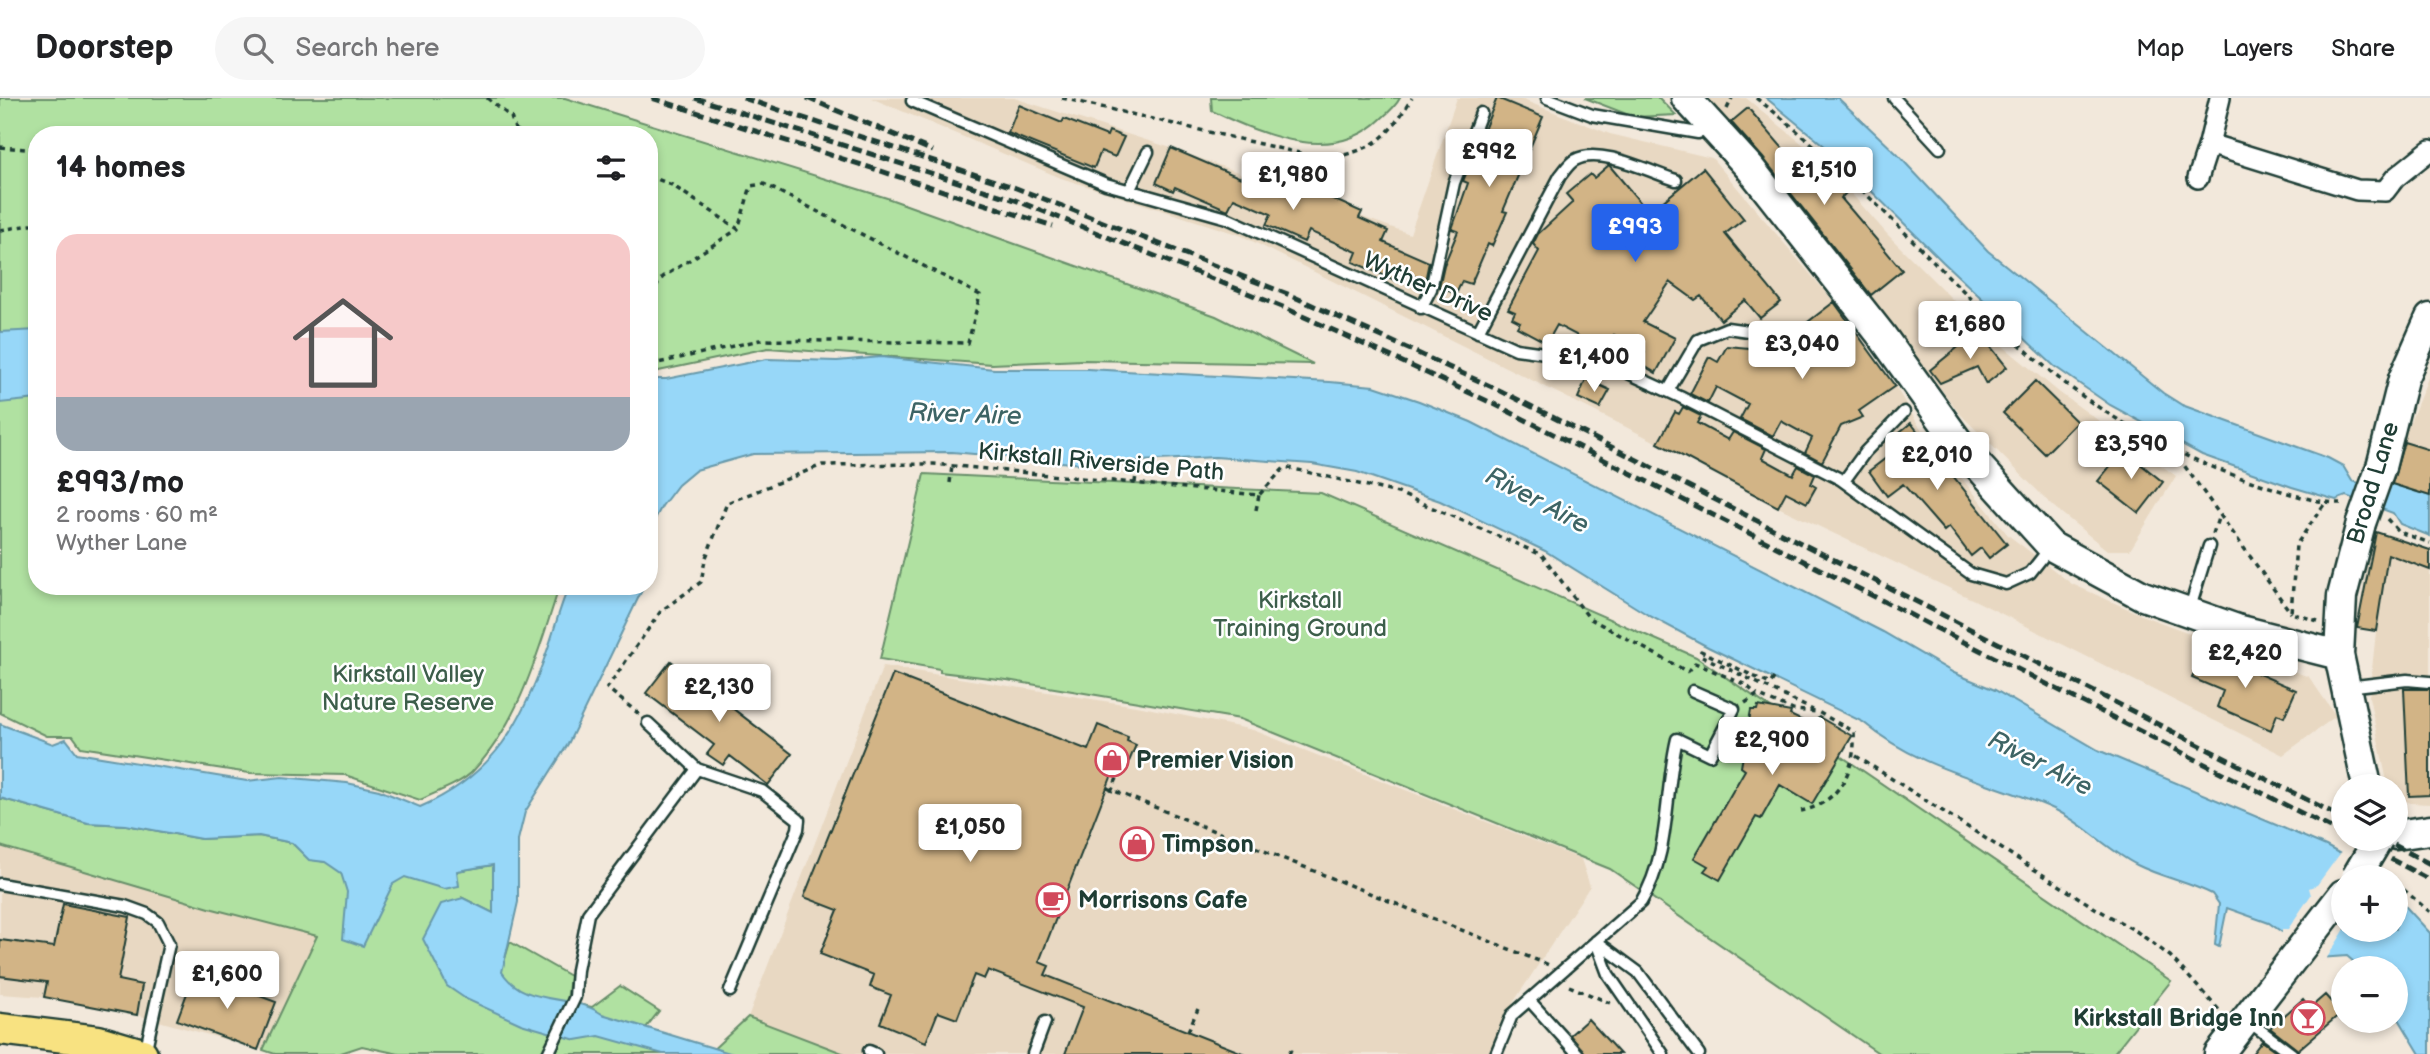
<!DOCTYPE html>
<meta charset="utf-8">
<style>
body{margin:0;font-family:"Balsamiq Sans",sans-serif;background:#f6f6f6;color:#202124;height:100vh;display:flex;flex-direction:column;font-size:26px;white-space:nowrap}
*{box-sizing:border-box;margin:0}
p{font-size:23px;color:#757577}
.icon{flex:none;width:38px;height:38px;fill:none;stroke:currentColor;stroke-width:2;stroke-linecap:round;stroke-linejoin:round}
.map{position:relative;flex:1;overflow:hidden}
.panel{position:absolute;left:28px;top:28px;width:630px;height:469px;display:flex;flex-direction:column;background:#fff;border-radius:28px;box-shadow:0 4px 10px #0003}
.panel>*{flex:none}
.tools{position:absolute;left:2331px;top:676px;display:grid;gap:14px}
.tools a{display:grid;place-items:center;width:77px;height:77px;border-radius:50%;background:#fff;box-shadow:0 4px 10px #0003;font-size:35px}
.price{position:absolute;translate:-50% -60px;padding:0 16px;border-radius:7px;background:#fff;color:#222;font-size:23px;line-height:46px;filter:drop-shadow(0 2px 4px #0008)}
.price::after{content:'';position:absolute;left:50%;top:42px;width:21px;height:16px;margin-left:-10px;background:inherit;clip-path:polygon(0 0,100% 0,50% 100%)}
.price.active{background:#2563eb;color:#fff}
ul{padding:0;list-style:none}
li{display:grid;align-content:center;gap:14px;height:371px;padding:0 28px}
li+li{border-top:2px solid #e0e0e0}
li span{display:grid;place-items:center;height:217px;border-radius:21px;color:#555}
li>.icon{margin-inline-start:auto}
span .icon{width:126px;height:126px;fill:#fffc;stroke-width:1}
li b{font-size:30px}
h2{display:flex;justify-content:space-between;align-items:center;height:84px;padding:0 28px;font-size:30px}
header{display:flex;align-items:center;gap:42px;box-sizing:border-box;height:98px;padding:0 35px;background:#fff;border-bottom:2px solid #e0e0e0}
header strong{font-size:33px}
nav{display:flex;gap:38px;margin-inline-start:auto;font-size:24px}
.search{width:490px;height:63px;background:#f6f6f6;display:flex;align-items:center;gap:18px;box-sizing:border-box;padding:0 24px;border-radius:38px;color:#757577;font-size:26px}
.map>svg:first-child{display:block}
.built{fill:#e8d8c2}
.green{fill:#b0e1a1;stroke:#688f6a;stroke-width:2}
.water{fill:#97d7f8;stroke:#6799aa;stroke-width:2}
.pier{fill:#f2e8db}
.building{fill:#d2b486;stroke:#1f3d34;stroke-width:2}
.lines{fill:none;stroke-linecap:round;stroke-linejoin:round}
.lane-casing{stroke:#1f3d34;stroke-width:15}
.street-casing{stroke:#1f3d34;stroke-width:24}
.secondary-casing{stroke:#1f3d34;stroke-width:33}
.primary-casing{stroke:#1f3d34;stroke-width:35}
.path{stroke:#1f3d34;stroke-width:3.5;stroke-dasharray:5 5;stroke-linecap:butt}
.lane{stroke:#fff;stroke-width:10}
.street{stroke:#fff;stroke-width:19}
.secondary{stroke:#fff;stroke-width:28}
.primary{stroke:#f8e281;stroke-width:30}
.rail{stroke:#1f3d34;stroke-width:5;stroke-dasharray:10 5;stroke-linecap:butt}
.secondary-bridge-casing{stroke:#1f3d34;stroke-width:33;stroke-linecap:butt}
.secondary-bridge{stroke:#fff;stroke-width:28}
.labels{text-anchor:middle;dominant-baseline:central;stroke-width:5;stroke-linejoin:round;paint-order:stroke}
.street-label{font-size:24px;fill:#1f3d34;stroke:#fff}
.park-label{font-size:24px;fill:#3c5e4a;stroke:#fff}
.poi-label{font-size:24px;font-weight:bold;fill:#1f3d34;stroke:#fff;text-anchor:start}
.water-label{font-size:26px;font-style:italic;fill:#3d6465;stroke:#fff}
</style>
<header>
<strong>Doorstep</strong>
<div class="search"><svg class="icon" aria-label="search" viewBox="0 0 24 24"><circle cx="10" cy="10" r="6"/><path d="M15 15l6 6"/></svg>Search here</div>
<nav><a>Map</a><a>Layers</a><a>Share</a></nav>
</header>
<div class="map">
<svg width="2430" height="956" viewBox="0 0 2430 956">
<rect width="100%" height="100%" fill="#f2e8db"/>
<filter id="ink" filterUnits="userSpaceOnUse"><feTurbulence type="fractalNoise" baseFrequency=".0143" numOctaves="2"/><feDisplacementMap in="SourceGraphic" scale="14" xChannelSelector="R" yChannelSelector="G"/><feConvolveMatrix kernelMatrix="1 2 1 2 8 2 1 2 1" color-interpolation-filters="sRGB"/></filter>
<g filter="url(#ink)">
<!-- built -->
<path class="built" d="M871,0H1014L1171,50L1410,136L1457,0H1518L1610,36L1712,60L1834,204L1895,288L1919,328L2008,437L2072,486L2146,519L2309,579L2336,618L2283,657L1972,501L1778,409L1658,345L1240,137L1061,80Z
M1708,0H1746L1821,61L1887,136L1981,230L2060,295L2176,378L2130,452H2107L2054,409L1960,316L1871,198L1705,3Z
M2430,275V398L2389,385L2402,344Z
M2372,434L2391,437L2430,452V706L2411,705L2396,699V688H2388L2369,599L2376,534L2357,530Z
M883,568L1142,609L1253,632L1581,761L1590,788L1513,905L1492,956H845L748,919Z
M0,748L213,811L317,838L263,952L137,917L44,899L0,896Z"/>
<!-- green -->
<path class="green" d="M0,0H565L887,100L1216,218L1313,266L1082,262L992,266L768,250L649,275V37H37V488H563L557,496C537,558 518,626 472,674C460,686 436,694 420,702L345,677L249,675L81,649L73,638H47L0,615Z
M1211,0H1400C1396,8 1389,14 1382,20C1334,67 1265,38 1212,13Z
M1585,0H1659L1676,17L1634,19Z
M924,376L1321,395L1696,559L2171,883L2113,956H1880L1610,771L1240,621L1007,582L940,574V571L880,561Z
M0,700L88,725L126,727L201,741L259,738L292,745L309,761L325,764L362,753L457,773L493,767V815L463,800L501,874L510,844L570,878L567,904L592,909L620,888L659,913L634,945L663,956H399L362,948L338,956H275L263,952L317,838L213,811L0,748Z
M748,919L845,956H708Z"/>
<!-- water -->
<path class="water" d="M1766,0H1838L1897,56L1988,153L2163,295L2182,307L2328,360L2343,368L2352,383L2383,392L2389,385L2430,398V438L2400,426L2393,415L2346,398L2336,402L2292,389L2202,357L2110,307L2054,268L1943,164L1833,55Z
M37,232V301L0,305V234Z
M881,259L994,271H1087L1330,284L1374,288L1419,303L1471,324L1883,534L1954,575L1995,592L2098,652L2326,748L2375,775L2343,779V831H2396V798L2430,835V956H2420L2396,916V870H2361L2347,858L2319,860L2269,825L2227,810L2219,849L2215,847L2219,806L2212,796C2188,784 2161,779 2137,767C2105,751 2081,722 2047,708C1982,681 1919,671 1863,624L1708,549L1648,517L1545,453L1440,403L1357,374L1312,366L1215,359L1083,366L952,354L753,356L696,372L678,387L662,408L650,430L649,441V281H666L767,261L837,263Z
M569,488H644L568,646L525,714L518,742V804L502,874C526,910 570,894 602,916L733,956H663L599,938L576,942L521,926L466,901L447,888L423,841L441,806L463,800L493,815V767L457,773L459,788L444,791L405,779L393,786L363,848L343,841L347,794L341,775L325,764L309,762L292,745L259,738L201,741L126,727L88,725L0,700V626L53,646L66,641L77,655L247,683L282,679L347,685L379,692L420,709C494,677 523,624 548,550C555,530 560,508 569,488Z"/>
<!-- pier -->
<path class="pier" d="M2342,753L2377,772L2382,779H2343L2345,831L2325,863H2319L2282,838V832L2288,831L2311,797L2309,790L2317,787Z"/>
<!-- building -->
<path class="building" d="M1497,0L1543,19L1503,113L1507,114L1492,148L1488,146L1471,186L1462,183L1456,196L1439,189L1444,167L1458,133L1452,131L1468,85L1463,83Z
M1019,7L1062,25L1064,21L1107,38L1109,33L1124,39L1115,59L1101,53L1094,70L1008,35Z
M1748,10L1806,77L1821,65L1846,95L1841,100L1902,172L1871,197L1763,60L1731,24Z
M1171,50L1241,80L1246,70L1303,95L1306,89L1362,114L1359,120L1388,133L1383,144L1429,164L1425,183L1403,173L1399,184L1353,164L1357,154L1309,133L1304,144L1266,127L1271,116L1234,100L1228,112L1175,89L1173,93L1156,85Z
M1609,67L1649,115L1703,70L1744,121L1725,136L1781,204L1760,220L1745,202L1721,222L1701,198L1695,202L1670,184L1643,224L1675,240L1656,275L1639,265L1645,254L1614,237L1608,249L1591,240L1589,244L1557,227L1547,245L1517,229L1520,224L1512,220L1515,214L1508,211L1539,153L1533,146L1538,136L1573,104L1566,96L1590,76L1594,80Z
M1834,204L1895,288L1859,313L1863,319L1841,328L1822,364L1805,355L1812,340L1781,323L1773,338L1740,321L1748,306L1716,289L1708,305L1690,296L1709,259L1718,264L1727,248L1761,251L1784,262L1792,246L1808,233L1804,227Z
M1978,233L2007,269L1986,286L1977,269L1940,285L1930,272Z
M1586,281L1610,292L1600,310L1578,300Z
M2035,283L2077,324L2045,356L2003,315Z
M1683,309L1701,318L1697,325L1728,342L1733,334L1766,351L1762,360L1793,377L1798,368L1815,377L1811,386L1816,389L1807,405L1786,394L1778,409L1658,345L1675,314L1679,316Z
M1911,325L2007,446L1989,460L1981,450L1971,458L1949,429L1944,433L1903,386L1887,398L1869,373L1903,347L1896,337Z
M2404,344L2430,352V398L2392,386Z
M2123,352L2163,384L2139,415L2098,383Z
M2376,434L2430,452V472L2388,456L2376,533L2357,530Z
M2204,552L2296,592L2284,619L2277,616L2271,632L2217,609L2223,593L2192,580Z
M671,563L792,656L768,687L730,658L723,667L707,656L714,647L646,595Z
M893,576L1088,652L1098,627L1128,639L1127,643L1136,647L1125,673L1115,669L1039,864L1049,868L1045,877L1245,956H1065L1083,909L988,872L984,881L974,877L957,921L938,914L926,944L880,925L891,897L870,889L874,877L820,856L838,812L804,799Z
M2404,591H2430V697L2409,698Z
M1758,608L1791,614L1790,617L1813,628L1819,619L1852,638L1812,706L1780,687L1761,721L1756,719L1720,782L1704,773L1708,768L1694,760L1745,672L1741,669L1751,612H1757Z
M63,806L130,819L118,882L142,887L137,917L44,899L47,884L0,878V842L54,849Z
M195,874L276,904L258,952L177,922Z
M2325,897L2341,915L2298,952L2270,930L2303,901L2310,910Z
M1588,921L1620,956H1585L1570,937Z
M2262,943L2280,956H2252Z"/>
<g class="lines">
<defs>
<path id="lane" d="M1547,0L1592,17L1698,35L1709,32
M1894,0L1940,50
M912,3L1106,86L1227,120L1516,251L1602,263L1680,299L1840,381L1971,476L2006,486L2030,475L2049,451
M1129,93L1148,54
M1421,210L1431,191L1454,85L1481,15
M1478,234L1560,78C1565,72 1569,65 1575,62C1599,48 1650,74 1676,82
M1668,293L1698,242L1727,230L1784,238L1791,231
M1844,383L1865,354L1904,314
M2189,513L2209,448
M2347,589L2407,582L2430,584
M648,625L697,671L762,693L799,722L798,731L730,893
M0,786L125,808L147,816L158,824L169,846L145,955
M1596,843L1638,874L1699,956
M1596,844L1608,876L1663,956
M1529,902L1578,956
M2248,923L2292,956
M869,953L876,956
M548,956L575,899L577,872L588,816L697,671
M1033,956L1045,924
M1496,956L1512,917L1641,804C1671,755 1664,695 1677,641L1710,657L1734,611L1693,593"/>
<path id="street" d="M2220,0L2209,46L2357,92L2385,93L2395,80L2430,52
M2198,80L2209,46"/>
<path id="secondary" d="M1686,0L1750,70L1882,238L1964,352L2051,448L2143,498L2237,531L2339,557
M2381,369L2403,281L2430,220
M2361,425L2342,498L2339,557L2367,688
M2396,737L2430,732
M2219,956L2343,796"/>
<path id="primary" d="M0,931L98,943L142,956"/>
</defs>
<!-- lane casing -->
<use href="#lane" class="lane-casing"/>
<!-- street casing -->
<use href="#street" class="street-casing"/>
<!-- secondary casing -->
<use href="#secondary" class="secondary-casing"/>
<!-- primary casing -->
<use href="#primary" class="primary-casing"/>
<!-- path -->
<path class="path" d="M487,0L511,19L517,37
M1062,0L1325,61C1374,52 1386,42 1412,0
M1756,0C1865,82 1951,191 2056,278C2112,324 2189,364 2257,385C2286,394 2315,406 2345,405
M1727,11L1732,0
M496,37L515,31L524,37
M0,49L37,52
M649,78L672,87L738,131L751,88L764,86L980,197L968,245L760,242L649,267
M0,132L37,126
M649,197L663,179L738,131
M2173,352L2291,515
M950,385L952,368
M1135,385L1137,366
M1256,412L1259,397
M2387,421L2399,434L2430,445
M2213,436L2219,417
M2318,523L2291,515L2296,447L2325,405
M1688,574L1695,565L1746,587L1757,597
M1774,580L1770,586L1701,553L1700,557L1813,612
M1745,605L1757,597L1793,612L1818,614L1854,634C1856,671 1840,705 1801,713
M639,616L607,590L661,513L701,484L705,462L727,405L822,367L934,366L1259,397L1285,369L1398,395L1542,457L1589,520L1688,574
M1856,658L2095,810L2136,833L2170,858L2219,912L2218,915
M1107,690L1549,867
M1111,694L1121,671
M2396,785L2430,814
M1569,888L1610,905
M1188,933L1198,911
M1289,956L1292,949"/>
<!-- lane -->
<use href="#lane" class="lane"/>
<!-- street -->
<use href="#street" class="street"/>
<!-- secondary -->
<use href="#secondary" class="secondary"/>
<!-- primary -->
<use href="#primary" class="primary"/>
<!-- rail -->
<path class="rail" d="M652,0L1053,128
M695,0L1015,102L1285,210L1494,306L2343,736
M743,0L1016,90L1290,197L1501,293L2343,720
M807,0L933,53
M2351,740L2430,782
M2381,740L2430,766"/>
<defs>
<path id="secondary-bridge" d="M2361,425L2381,369
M2356,779L2379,740"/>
</defs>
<!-- secondary-bridge casing -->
<use href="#secondary-bridge" class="secondary-bridge-casing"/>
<!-- secondary-bridge -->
<use href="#secondary-bridge" class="secondary-bridge"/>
</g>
</g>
<!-- icons -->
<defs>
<symbol id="shop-ring" viewBox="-11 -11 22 22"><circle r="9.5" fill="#fff" stroke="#d1495b" stroke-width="1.5"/><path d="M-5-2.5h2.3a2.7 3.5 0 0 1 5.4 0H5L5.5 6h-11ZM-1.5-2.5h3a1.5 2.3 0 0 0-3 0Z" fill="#d1495b"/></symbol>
<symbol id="cafe-ring" viewBox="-11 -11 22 22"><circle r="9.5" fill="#fff" stroke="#d1495b" stroke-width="1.5"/><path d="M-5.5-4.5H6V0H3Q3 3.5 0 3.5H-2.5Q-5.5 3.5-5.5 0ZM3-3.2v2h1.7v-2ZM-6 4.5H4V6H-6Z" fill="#d1495b"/></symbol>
<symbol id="bar-ring" viewBox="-11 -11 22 22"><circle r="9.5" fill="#fff" stroke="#d1495b" stroke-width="1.5"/><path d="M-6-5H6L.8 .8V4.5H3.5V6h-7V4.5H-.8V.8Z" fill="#d1495b"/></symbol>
</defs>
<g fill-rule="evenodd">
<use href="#shop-ring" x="1093" y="643" width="38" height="38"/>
<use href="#shop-ring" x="1118" y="727" width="38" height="38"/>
<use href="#cafe-ring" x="1034" y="783" width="38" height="38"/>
<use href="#bar-ring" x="2289" y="901" width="38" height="38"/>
</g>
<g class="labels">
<!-- street labels -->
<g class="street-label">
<text transform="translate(1428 189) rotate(24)">Wyther Drive</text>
<text transform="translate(1101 364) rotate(5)">Kirkstall Riverside Path</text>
<text transform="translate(2373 385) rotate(-73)">Broad Lane</text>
</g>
<!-- park labels -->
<g class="park-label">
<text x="1300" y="502">Kirkstall<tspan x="1300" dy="28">Training Ground</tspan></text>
<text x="408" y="576">Kirkstall Valley<tspan x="408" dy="28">Nature Reserve</tspan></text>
</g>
<!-- poi labels -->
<g class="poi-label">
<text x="1136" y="662">Premier Vision</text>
<text x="1162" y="746">Timpson</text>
<text x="1078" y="802">Morrisons Cafe</text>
<text x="2284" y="920" text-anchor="end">Kirkstall Bridge Inn</text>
</g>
<!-- water labels -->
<g class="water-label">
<text transform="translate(965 317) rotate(2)">River Aire</text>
<text transform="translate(1537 403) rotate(28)">River Aire</text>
<text transform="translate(2040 666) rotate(27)">River Aire</text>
</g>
</g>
</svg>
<div class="tools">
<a><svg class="icon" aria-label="layers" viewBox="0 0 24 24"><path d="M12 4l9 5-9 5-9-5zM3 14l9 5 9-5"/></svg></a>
<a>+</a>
<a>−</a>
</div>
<b class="price" style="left:1489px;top:91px">£992</b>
<b class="price" style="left:1824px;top:109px">£1,510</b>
<b class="price" style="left:1293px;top:114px">£1,980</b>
<b class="price active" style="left:1635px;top:166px">£993</b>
<b class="price" style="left:1970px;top:263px">£1,680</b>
<b class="price" style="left:1802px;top:283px">£3,040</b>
<b class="price" style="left:1594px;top:296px">£1,400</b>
<b class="price" style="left:2131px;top:383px">£3,590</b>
<b class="price" style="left:1937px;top:394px">£2,010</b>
<b class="price" style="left:2245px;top:592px">£2,420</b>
<b class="price" style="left:719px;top:626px">£2,130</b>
<b class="price" style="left:1772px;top:679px">£2,900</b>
<b class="price" style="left:970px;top:766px">£1,050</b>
<b class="price" style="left:227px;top:913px">£1,600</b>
<section class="panel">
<h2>14 homes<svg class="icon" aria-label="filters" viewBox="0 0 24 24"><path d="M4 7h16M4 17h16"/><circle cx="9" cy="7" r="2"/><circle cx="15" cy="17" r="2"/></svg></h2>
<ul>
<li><span style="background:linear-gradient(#f6c9c9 75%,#9aa5b1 0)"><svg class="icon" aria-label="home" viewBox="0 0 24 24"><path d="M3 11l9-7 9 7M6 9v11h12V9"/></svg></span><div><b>£993/mo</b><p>2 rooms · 60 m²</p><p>Wyther Lane</p></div></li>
</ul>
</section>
</div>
